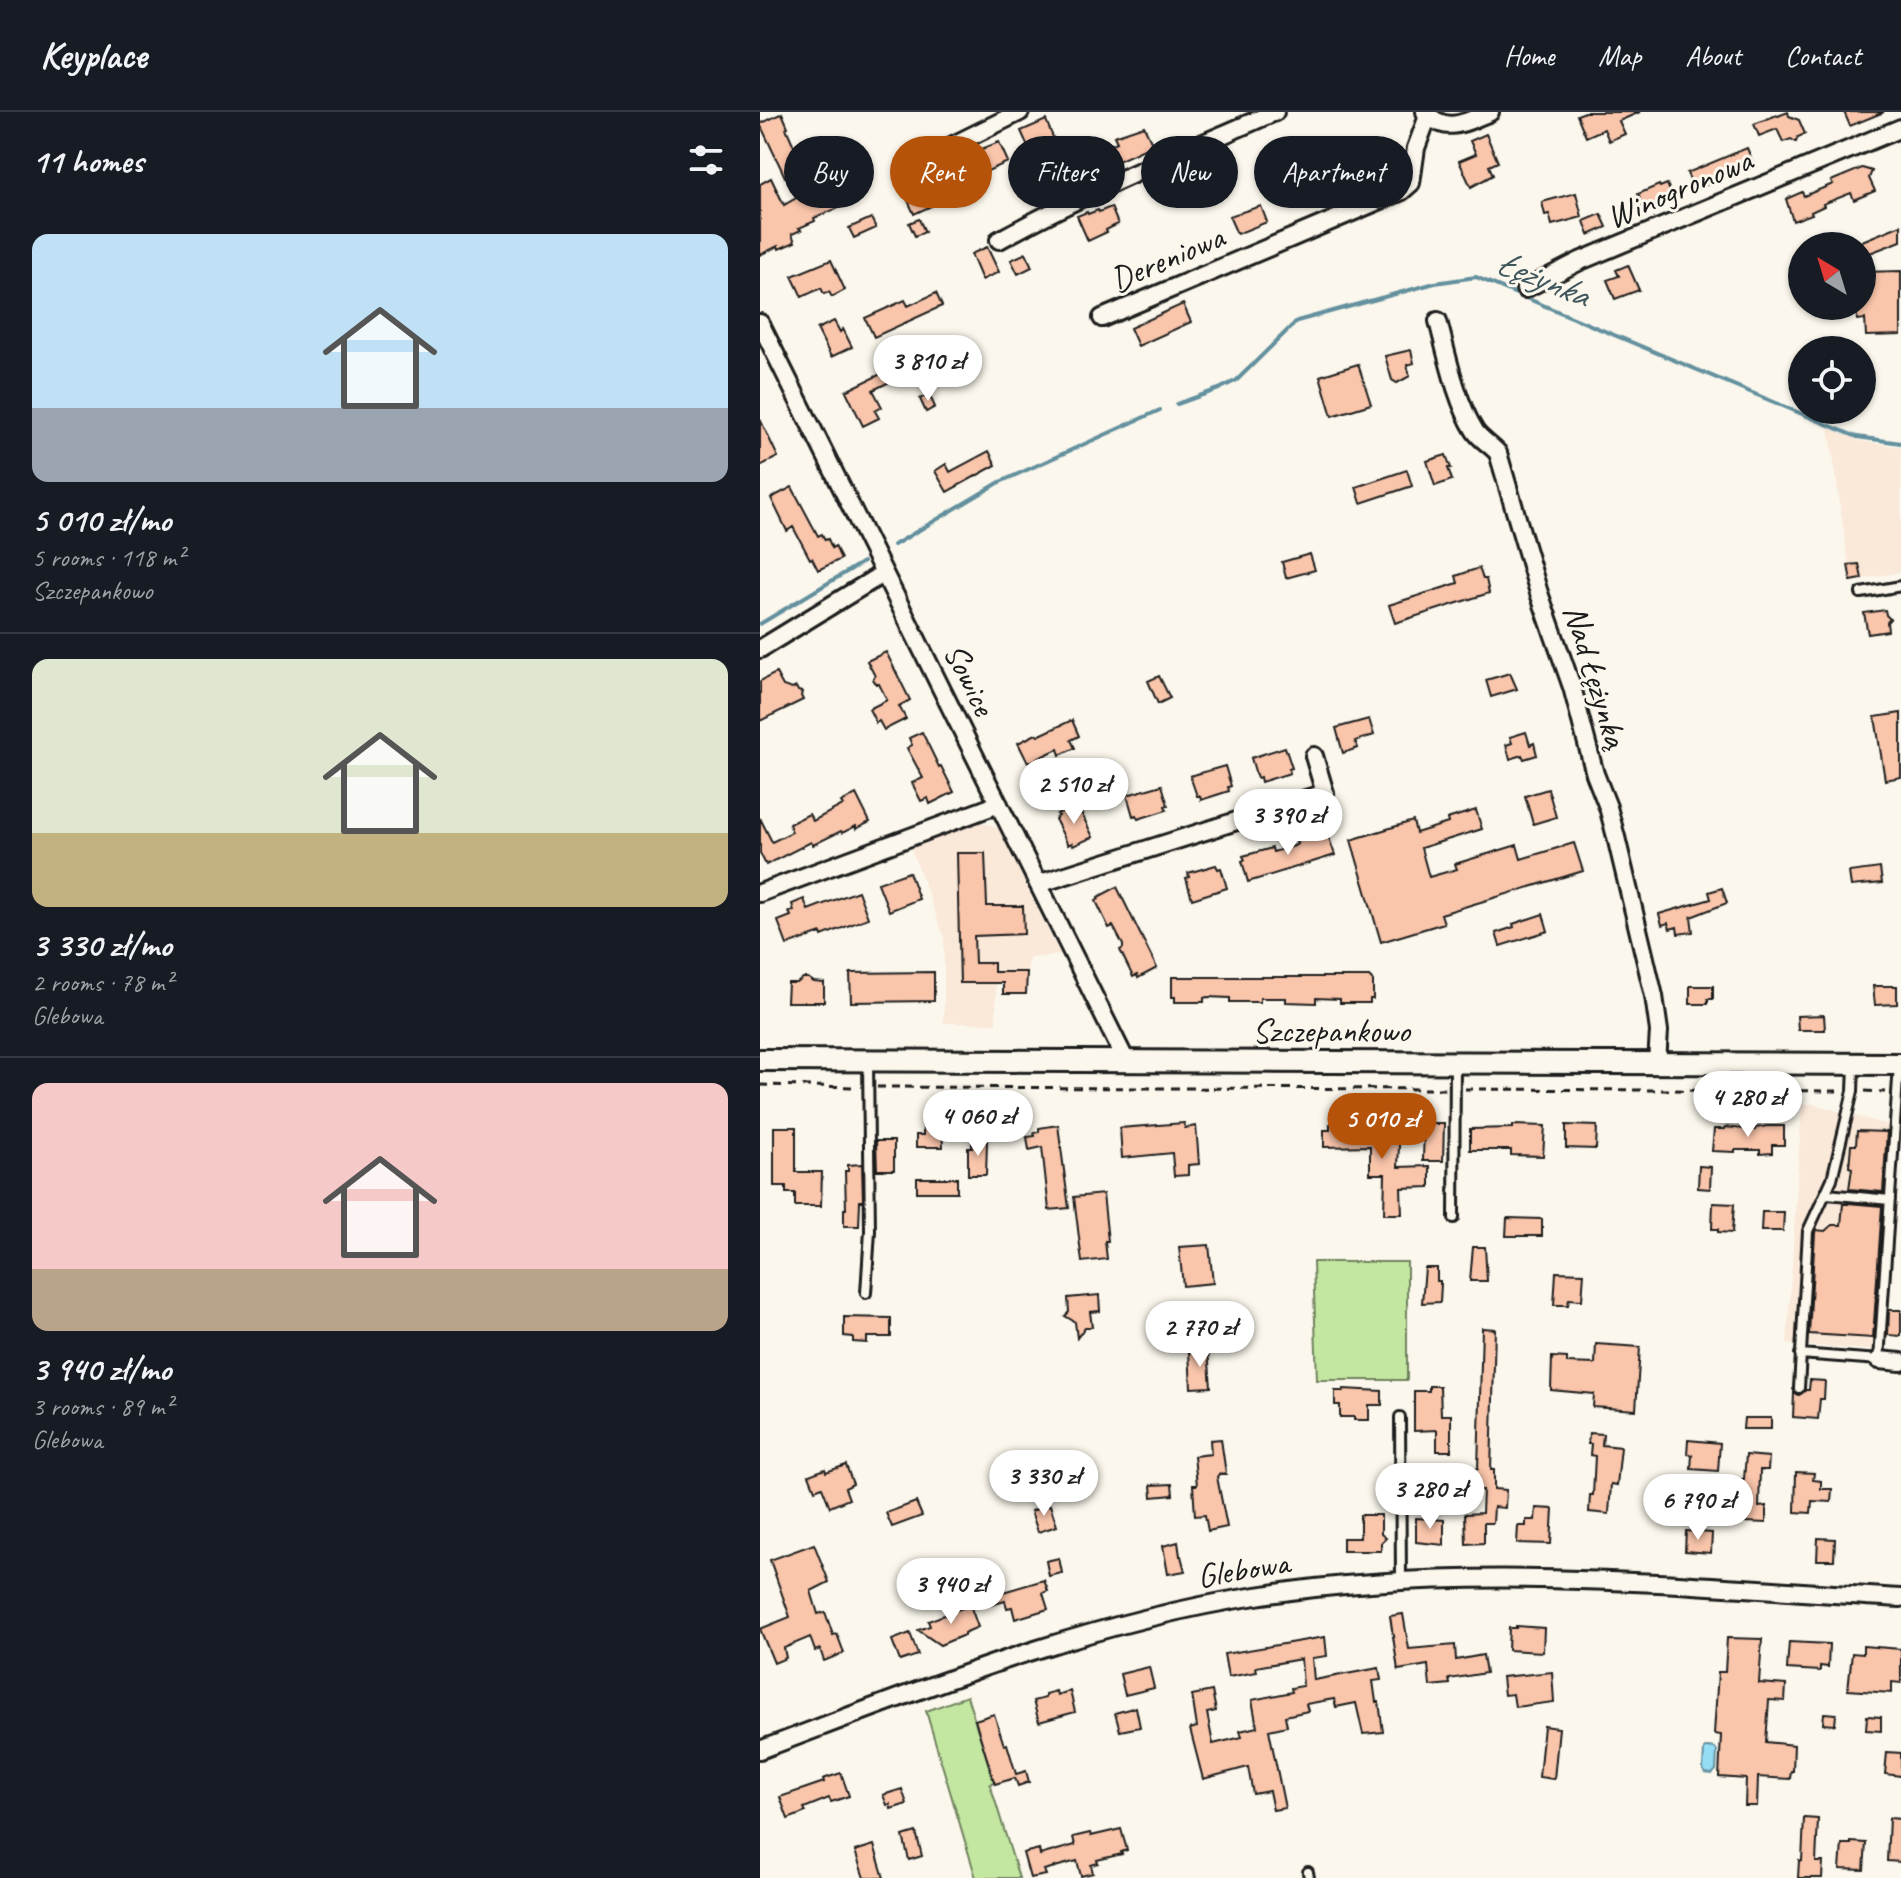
<!DOCTYPE html>
<meta charset="utf-8">
<style>
body{margin:0;font-family:Caveat,sans-serif;background:#242831;color:#f1f3f6;height:100vh;display:flex;flex-direction:column;font-size:30px;white-space:nowrap}
*{box-sizing:border-box;margin:0}
p{font-size:26px;color:#9ea1a6}
.icon{flex:none;width:44px;height:44px;fill:none;stroke:currentColor;stroke-width:2;stroke-linecap:round;stroke-linejoin:round}
.map{position:relative;flex:1;overflow:hidden}
.drawer{display:flex;flex-direction:column;background:#171b24;width:760px}
.drawer>*{flex:none}
.guide{position:absolute;left:24px;top:24px;width:760px;height:72px;display:flex;gap:16px}
.needle{width:52px;rotate:322deg}
.controls{position:absolute;left:1028px;top:120px;display:grid;gap:16px}
.controls a{display:grid;place-items:center;width:88px;height:88px;border-radius:50%;background:#171b24;box-shadow:0 2px 6px #0004;font-size:40px}
.price{position:absolute;translate:-50% -68px;padding:0 18px;border-radius:28px;background:#fff;color:#222;font-size:26px;line-height:52px;filter:drop-shadow(0 2px 4px #0008)}
.price::after{content:'';position:absolute;left:50%;top:48px;width:24px;height:18px;margin-left:-12px;background:inherit;clip-path:polygon(0 0,100% 0,50% 100%)}
.price.active{background:#b45309;color:#fff}
ul{padding:0;list-style:none}
li{display:grid;align-content:center;gap:16px;height:424px;padding:0 32px}
li+li{border-top:2px solid #363941}
li span{display:grid;place-items:center;height:248px;border-radius:16px;color:#555}
li>.icon{margin-inline-start:auto}
span .icon{width:144px;height:144px;fill:#fffc;stroke-width:1}
li b{font-size:34px}
h2{display:flex;justify-content:space-between;align-items:center;height:96px;padding:0 32px;font-size:34px}
.tag{padding:0 28px;border-radius:36px;background:#171b24;box-shadow:0 2px 6px #0004;font-size:28px;line-height:72px}
.tag.active{background:#b45309;color:#fff}
header{display:flex;align-items:center;gap:48px;box-sizing:border-box;height:112px;padding:0 40px;background:#171b24;border-bottom:2px solid #363941}
header strong{font-size:38px}
nav{display:flex;gap:44px;margin-inline-start:auto;font-size:28px}
main{display:flex;flex:1;min-height:0}
.map>svg:first-child{display:block}
.built{fill:#fae8d8}
.green{fill:#c3e7a1;stroke:#70825e;stroke-width:2}
.water{fill:#94ddf5;stroke:#64909e;stroke-width:2}
.lines{fill:none;stroke-linecap:round;stroke-linejoin:round}
.stream{stroke:#64909e;stroke-width:4}
.building{fill:#f9c5ab;stroke:#1c1c1c;stroke-width:2}
.service-casing{stroke:#1c1c1c;stroke-width:14}
.minor-casing{stroke:#1c1c1c;stroke-width:22}
.tertiary-casing{stroke:#1c1c1c;stroke-width:26}
.path{stroke:#1c1c1c;stroke-width:3;stroke-dasharray:8 6;stroke-linecap:butt}
.service{stroke:#fbf7ec;stroke-width:8}
.minor{stroke:#fbf7ec;stroke-width:16}
.tertiary{stroke:#fbf7ec;stroke-width:20}
.labels{text-anchor:middle;dominant-baseline:central;stroke-width:6;stroke-linejoin:round;paint-order:stroke}
.street-label{font-size:34px;fill:#1c1c1c;stroke:#fbf7ec}
.water-label{font-size:36px;font-style:italic;fill:#40565d;stroke:#fbf7ec}
</style>
<header>
<strong>Keyplace</strong>
<nav><a>Home</a><a>Map</a><a>About</a><a>Contact</a></nav>
</header>
<main>
<section class="drawer">
<h2>11 homes<svg class="icon" aria-label="filters" viewBox="0 0 24 24"><path d="M4 7h16M4 17h16"/><circle cx="9" cy="7" r="2"/><circle cx="15" cy="17" r="2"/></svg></h2>
<ul>
<li><span style="background:linear-gradient(#bfe0f5 70%,#9aa5b1 0)"><svg class="icon" aria-label="home" viewBox="0 0 24 24"><path d="M3 11l9-7 9 7M6 9v11h12V9"/></svg></span><div><b>5 010 zł/mo</b><p>5 rooms · 118 m²</p><p>Szczepankowo</p></div></li>
<li><span style="background:linear-gradient(#dfe7d0 70%,#c2b280 0)"><svg class="icon" aria-label="home" viewBox="0 0 24 24"><path d="M3 11l9-7 9 7M6 9v11h12V9"/></svg></span><div><b>3 330 zł/mo</b><p>2 rooms · 78 m²</p><p>Glebowa</p></div></li>
<li><span style="background:linear-gradient(#f6c9c9 75%,#b9a48a 0)"><svg class="icon" aria-label="home" viewBox="0 0 24 24"><path d="M3 11l9-7 9 7M6 9v11h12V9"/></svg></span><div><b>3 940 zł/mo</b><p>3 rooms · 89 m²</p><p>Glebowa</p></div></li>
</ul>
</section>
<div class="map">
<svg width="1141" height="1766" viewBox="0 0 1141 1766">
<rect width="100%" height="100%" fill="#fbf7ec"/>
<filter id="ink" filterUnits="userSpaceOnUse"><feTurbulence type="fractalNoise" baseFrequency=".0125" numOctaves="2"/><feDisplacementMap in="SourceGraphic" scale="16" xChannelSelector="R" yChannelSelector="G"/><feConvolveMatrix kernelMatrix="1 2 1 2 8 2 1 2 1" color-interpolation-filters="sRGB"/></filter>
<g filter="url(#ink)">
<!-- built -->
<path class="built" d="M1069,316L1100,329L1141,335V460L1091,469Z
M220,710L238,716L300,843L269,846L267,860L236,859V911H184V825L151,736Z
M1042,992H1053L1138,1016L1125,1239L1027,1232Z"/>
<!-- green -->
<path class="green" d="M553,1150H647V1268H557Z
M207,1584L234,1670L230,1672L259,1766H216L166,1599Z"/>
<!-- water -->
<path class="water" d="M947,1635L955,1636L957,1639L956,1658L952,1662L945,1661L943,1657L944,1637Z"/>
<g class="lines">
<!-- stream -->
<path class="stream" d="M417,292L459,277L477,268L537,209L675,171L716,165L1097,325L1141,331
M134,433L240,370L400,298
M0,512L103,450"/>
</g>
<!-- building -->
<path class="building" d="M825,0H880L859,9L865,22L849,29L844,17L826,25L817,3Z
M1028,0L1029,4L1039,8L1045,22L1038,25L1036,30L1031,27L1023,30L1017,17L999,24L994,12L1017,3L1018,4Z
M1084,0H1124L1090,14Z
M22,1L28,15L26,16L40,48L48,44L67,86L83,80L88,92L54,106L55,109L39,116L41,118L32,122L35,130L19,137L18,134L0,143V72L11,66L24,93L48,79L39,58L25,65L0,12Z
M286,8L294,28L270,39L261,19Z
M384,14L393,33L358,49L351,33L357,30L354,24Z
M726,22L738,50L729,54L733,63L711,75L699,49L716,42L710,29Z
M239,30L248,50L223,61L214,40Z
M987,36L994,53L934,78L927,61Z
M1102,56L1112,59L1109,66L1115,79L1094,88L1091,81L1063,92L1064,94L1051,100L1052,102L1033,109L1026,87L1042,80L1044,84L1073,72L1071,69Z
M569,59L578,82L554,91V88L532,97L524,77Z
M199,68L204,79L154,102L142,75L157,69L164,84Z
M907,72L913,86L906,88V90L884,99L882,94L878,92L880,87L878,82L899,73L900,75Z
M816,81L822,105L792,113L789,102L785,103L782,90Z
M501,94L507,110L477,122L469,104Z
M351,95L358,112L346,118L347,120L328,129L317,104L327,100L328,102L338,98L339,100Z
M841,102L847,115L829,123L824,109Z
M111,106L116,116L94,126L89,116Z
M159,107L165,120L155,124L149,111Z
M1141,113V129L1102,144V129Z
M227,135L239,160L222,168L211,142Z
M266,141L272,155L258,162L251,148Z
M71,148L85,178L72,185L69,180L64,182L61,176L42,185L32,164Z
M868,153L879,178L855,187L847,168L859,164L856,158Z
M1141,159V223L1106,224L1105,207L1097,208L1096,194H1102V160Z
M176,181L182,194L114,225L105,206L145,188L148,194Z
M423,192L431,210L378,234L370,216Z
M74,209L80,220L83,217L92,235L71,245L57,217Z
M651,238L654,251L647,253L650,264L637,271L632,268L625,244Z
M168,239L175,252L197,241L202,252L180,263L181,265L164,274L156,257L113,278L122,295L115,299L119,306L103,314L86,279Z
M598,252L611,292L572,304L560,264Z
M169,282L175,295L166,300L160,287Z
M0,307L18,345L0,354Z
M229,339L236,353L187,380L175,359L186,352L190,360Z
M686,343L691,356H688L692,368L675,374L667,349Z
M647,358L652,374L601,391L596,375Z
M32,375L58,424L62,422L65,428L68,427L72,436L75,434L81,447L58,458L52,446L50,447L33,415L27,419L11,386Z
M550,442L555,458L526,466L522,450Z
M1099,452L1102,467L1091,469L1088,453Z
M719,456L723,467H726L729,481L635,511L629,493L698,471L696,464Z
M1125,498L1126,503L1130,507L1127,510L1128,519L1108,522L1104,501Z
M126,540L150,588L139,594L146,607L124,618L119,609L116,611L109,597L127,588L119,572H116L113,567L115,564L107,549Z
M16,561L23,574L32,577L36,575L38,579L42,580L41,584L43,588L0,609V569Z
M750,561L757,577L731,585L726,568Z
M399,564L410,586L398,592L388,569Z
M1141,601V665L1125,668L1115,605Z
M609,607L614,623L595,629L598,636L583,641L576,616Z
M312,608L319,624L311,628L315,636L300,643L298,637L268,651L258,631L276,622L278,624Z
M162,620L179,655L181,654L194,680L170,692L168,686L161,689L152,671L163,666L147,636L152,633L149,626Z
M766,620L770,633L774,631L777,643L764,647L762,643L750,647L746,633L752,631L750,625Z
M525,635L532,656L529,657L530,661L501,670L500,665L497,666L491,646Z
M465,654L471,674L468,675L469,679L441,688L440,684H437L430,664Z
M402,673L408,693L405,694L407,698L378,707L376,703L373,704L367,683Z
M788,677L796,705L773,712L765,684Z
M96,682L110,710L96,717V714L82,721L81,719L53,733L51,730L6,753L0,741V706L12,730L32,720L29,712L49,702L53,709L83,693L81,690Z
M317,692L333,725L313,734L312,731L308,733L295,707L299,704L297,702Z
M716,698L722,717L661,736L669,765L697,757L695,752L757,733L761,747L814,731L823,759L681,802L684,811L621,830L591,728L653,709L656,721L688,711L687,707Z
M564,720L566,724L568,723L575,743L488,770L482,749L485,748L483,744L512,736L513,740L534,734L537,732L536,728Z
M197,741H225L227,794H263L264,822L214,824L215,851H234V860H267L266,882H243V871H200Z
M456,753L458,757L461,756L467,776L432,787L426,766L429,765L428,761Z
M1120,756L1122,771L1091,774L1089,760Z
M149,760L159,787L129,799L118,771Z
M357,775L397,856L378,866L377,863L373,865L360,838L363,836V833L353,814L349,816L336,789L339,787L338,785Z
M962,776L967,791L931,805L933,820L918,822L917,815L910,817L908,811L902,813L899,802L951,787L949,780Z
M98,779L108,806L62,824L61,821L27,833L18,809L31,804L29,800L34,799L32,792L44,787L48,798Z
M783,802L788,819L740,834L736,821L754,815L753,812Z
M174,860V889L91,890L90,861Z
M412,865H609L613,869V887H610V891H580V887L556,886V891L526,890V886H500V890H470V886L447,885L444,886V890H415V885H412Z
M43,866H48L54,870L64,871V890H27L28,871H37Z
M930,874H953V887H948V892H930Z
M1113,874H1137V892L1115,893Z
M1064,903L1065,918H1038L1037,904Z
M424,1011L425,1016L436,1014L438,1038L439,1052L428,1053V1063L414,1064L412,1041L362,1046L360,1016Z
M570,1012H600V1024L628,1023V1012L640,1013L638,1055L670,1054V1075L641,1076L642,1102H624L625,1062H610V1034L564,1035V1018H570Z
M664,1012H684L683,1049H663Z
M163,1013H182L183,1035H156V1023H163Z
M298,1013L309,1096L289,1098L282,1035L269,1038L267,1025L275,1024L274,1021L279,1020V1016Z
M753,1013L785,1014L783,1044L751,1043V1038H710V1017L753,1016Z
M806,1013L837,1014L836,1037L806,1036Z
M1007,1014H1024V1033H1012V1041L1000,1042V1038H975V1040L952,1039L954,1017H964L965,1015L995,1018V1016Z
M14,1015H36V1060H62L61,1094H35V1081H26V1074H14Z
M1097,1019L1127,1020L1123,1080L1089,1077L1092,1056L1089,1055L1091,1033H1096Z
M116,1029H134V1058H117Z
M212,1029H227L226,1063H208V1036H212Z
M102,1052L103,1089H100L99,1114H84V1097H86L85,1059H88V1053Z
M939,1054L951,1055L950,1077L938,1076Z
M157,1066H197V1080H157Z
M343,1082L348,1129H345L347,1147L322,1150L314,1085Z
M953,1091L974,1092L972,1121L958,1120V1117H952Z
M1088,1091L1122,1094L1113,1226L1049,1222L1055,1121L1056,1118L1065,1119L1072,1113H1081L1083,1092H1088Z
M1002,1100H1024L1023,1119H1001Z
M747,1106L782,1107V1124H746Z
M449,1133L453,1171L423,1174L419,1135Z
M713,1135H725L727,1169H710Z
M665,1156H677V1169H680V1172H681L680,1190L662,1191Z
M796,1160L824,1161L822,1188L809,1187L808,1193H794Z
M339,1183L340,1199L330,1200L332,1215H325L317,1226L315,1210L305,1204L309,1200L308,1186Z
M446,1194L447,1208L425,1209L424,1196Z
M1129,1198H1141V1224L1128,1223Z
M84,1205L131,1206V1225H107V1231L93,1230V1225L84,1224Z
M722,1216L735,1217L731,1358H734V1377L746,1378L745,1396L734,1395L733,1411H724V1431L706,1432L705,1402L722,1401L723,1378H698V1357H718Z
M836,1232L880,1235L876,1298L833,1295L834,1282L791,1278L792,1245L807,1246V1251L835,1252Z
M448,1238L451,1275L431,1276L429,1240Z
M1050,1268L1065,1269L1064,1287H1060L1058,1307L1033,1305L1034,1281L1039,1283L1046,1278H1049Z
M669,1274H680L681,1303H691V1339H677V1318L654,1319V1279H669Z
M583,1277L622,1279V1293H609V1308H594V1305H580V1293H575V1279H583Z
M984,1306H1011V1317H983Z
M829,1321L843,1322L842,1333L861,1335L857,1373L851,1372L849,1402L829,1400L830,1383H833L835,1344L830,1343L831,1332H828Z
M461,1327L466,1362H459L457,1365L467,1415L448,1419L445,1403L435,1404L433,1373H437L434,1344L451,1342L450,1328Z
M928,1328L960,1331L958,1359L931,1357L932,1343L927,1342Z
M986,1343L1009,1345L1008,1358H1000L999,1395L1006,1394V1411L986,1410L987,1382L980,1381V1367H984Z
M86,1353L93,1372L85,1376L89,1387L70,1395L62,1375L55,1378L49,1363L65,1357L66,1360Z
M1036,1360L1054,1361L1053,1368L1061,1369V1377H1072L1071,1390L1052,1389L1051,1401L1035,1400Z
M412,1372L413,1383L392,1385L391,1373Z
M156,1390L162,1404L132,1415L126,1401Z
M290,1393L297,1414L278,1420L271,1399Z
M776,1396L793,1397L791,1432L757,1431L758,1414H766V1408H775Z
M600,1403H621V1422L626,1426L621,1431V1439H583V1426H600Z
M656,1406L684,1408V1433L656,1430Z
M926,1419L952,1421L951,1441L925,1439Z
M1058,1426L1075,1427L1074,1448H1057Z
M418,1430L420,1444H421L425,1459L408,1462L403,1434Z
M54,1432L69,1470L51,1479L58,1502L65,1500L73,1523L77,1522L84,1541L64,1549L60,1537L55,1539L50,1525L24,1536L26,1546L14,1551L0,1517L30,1505L10,1448Z
M299,1446L302,1461L289,1464L286,1449Z
M238,1466L243,1480L284,1468L288,1479L283,1481L288,1497L255,1507L252,1495L247,1496L245,1489L231,1493L224,1471Z
M210,1493L218,1515L204,1521V1523L180,1533L158,1518L170,1514L168,1509Z
M643,1502L649,1537L695,1533L696,1548L723,1543L726,1561L689,1567L690,1572L670,1574L668,1553L638,1558L630,1504Z
M756,1514L784,1516L783,1540L748,1538L749,1516H756Z
M150,1521L158,1543L140,1549L132,1528Z
M565,1525L567,1544L552,1546L554,1568L619,1556L621,1568L613,1569L616,1590H619L623,1620L603,1622L596,1591L576,1595L574,1587L546,1592L548,1599L525,1604L527,1614L509,1618L525,1696L513,1698L509,1679L493,1682L488,1655L443,1667L430,1617L437,1615L432,1583L452,1579L456,1599L447,1601L453,1632L482,1625L480,1619L497,1615L492,1588L532,1580L531,1576L543,1574L541,1547L496,1555L497,1560L468,1565L464,1542Z
M967,1526L1002,1527L999,1571L1026,1573L1025,1589L1009,1588L1006,1630L1034,1633L1033,1659H1031L1030,1667L998,1665L997,1694H985L986,1667L959,1665L961,1623L954,1622L958,1560H965Z
M1029,1530L1069,1532L1068,1555L1060,1554V1559L1027,1557Z
M1103,1534L1141,1537V1571L1132,1570V1581L1088,1578L1092,1541L1103,1542Z
M389,1555L394,1576L365,1583L360,1562Z
M792,1560L794,1590L755,1595L753,1582L744,1583L742,1565Z
M296,1579L297,1583L310,1579L315,1600L279,1610L273,1589L285,1586V1582Z
M376,1595L380,1615L360,1619L355,1601Z
M1064,1601L1076,1602L1075,1613L1063,1612Z
M234,1602L244,1633L247,1632L256,1662L266,1659L269,1670L258,1674L255,1666L235,1672L215,1608Z
M1107,1604L1121,1605V1619L1106,1618Z
M784,1614L799,1616L794,1667L779,1665Z
M1127,1640L1141,1641V1664L1125,1662Z
M81,1661L89,1684L71,1690L69,1686L44,1696L46,1700L28,1707L20,1685L64,1670L63,1667Z
M142,1677L147,1692L131,1697L130,1692L127,1693L123,1683Z
M1044,1706L1058,1707L1056,1750H1063L1062,1766H1038L1039,1748L1042,1749Z
M1129,1706L1141,1707V1750L1127,1749Z
M361,1717L367,1738L361,1740L362,1742L337,1748L338,1751L331,1753L333,1761L321,1764L317,1749L284,1758L286,1763L270,1766L263,1741L279,1737L280,1743L315,1733L313,1725L330,1721L331,1724Z
M156,1720L162,1744L149,1748L143,1724Z
M1091,1730L1106,1731L1104,1758L1080,1757L1082,1732H1091Z
M114,1733L124,1766H104L95,1739Z"/>
<g class="lines">
<defs>
<path id="service" d="M1101,481L1141,474
M1067,1082L1130,1088
M694,1106L695,951
M106,1181L110,1119L108,950
M1040,1242L1119,1248L1139,952
M1039,1276L1048,1119L1072,1067L1093,979L1094,953
M640,1305L641,1469
M548,1760L549,1766"/>
<path id="minor" d="M665,0C686,23 706,10 730,0
M179,40L260,0
M239,128C328,79 422,41 515,0
M765,177L820,149L1141,16
M342,206L642,79L651,71L656,36L668,4
M678,209C687,243 696,289 715,319C720,327 731,333 738,341L779,481L812,575L835,662L848,695L856,725L894,884L899,919L897,951
M0,211L366,949
M0,537L124,461
M278,772L565,681L554,644
M0,781L239,692
M1119,1248L1141,1250
M0,1638C162,1577 323,1511 496,1484C709,1450 927,1474 1141,1486"/>
<path id="tertiary" d="M0,948L1141,952"/>
</defs>
<!-- service casing -->
<use href="#service" class="service-casing"/>
<!-- minor casing -->
<use href="#minor" class="minor-casing"/>
<!-- tertiary casing -->
<use href="#tertiary" class="tertiary-casing"/>
<!-- path -->
<path class="path" d="M0,973L97,975
M117,975L685,977
M705,977L1081,979
M1105,979L1125,980"/>
<!-- service -->
<use href="#service" class="service"/>
<!-- minor -->
<use href="#minor" class="minor"/>
<!-- tertiary -->
<use href="#tertiary" class="tertiary"/>
</g>
</g>
<g class="labels">
<!-- street labels -->
<g class="street-label">
<text transform="translate(919 76) rotate(-23)">Winogronowa</text>
<text transform="translate(407 146) rotate(-23)">Dereniowa</text>
<text transform="translate(836 564) rotate(73)">Nad Łężynką</text>
<text transform="translate(210 567) rotate(64)">Sowice</text>
<text x="571" y="918">Szczepankowo</text>
<text transform="translate(483 1457) rotate(-9)">Glebowa</text>
</g>
<!-- water labels -->
<g class="water-label">
<text transform="translate(783 166) rotate(22)">Łężynka</text>
</g>
</g>
</svg>
<div class="controls">
<a><svg class="needle" viewBox="-14 -14 28 28"><path d="M0-13l5 13h-10z" fill="#e53935"/><path d="M0 13l5-13h-10z" fill="#9ea1a6"/></svg></a>
<a><svg class="icon" aria-label="locate" viewBox="0 0 24 24"><circle cx="12" cy="12" r="6"/><path d="M12 2v4M12 18v4M2 12h4M18 12h4"/></svg></a>
</div>
<b class="price" style="left:168px;top:291px">3 810 zł</b>
<b class="price" style="left:314px;top:714px">2 510 zł</b>
<b class="price" style="left:528px;top:745px">3 390 zł</b>
<b class="price" style="left:988px;top:1027px">4 280 zł</b>
<b class="price" style="left:218px;top:1046px">4 060 zł</b>
<b class="price active" style="left:622px;top:1049px">5 010 zł</b>
<b class="price" style="left:440px;top:1257px">2 770 zł</b>
<b class="price" style="left:284px;top:1406px">3 330 zł</b>
<b class="price" style="left:670px;top:1419px">3 280 zł</b>
<b class="price" style="left:938px;top:1430px">6 790 zł</b>
<b class="price" style="left:191px;top:1514px">3 940 zł</b>
<div class="guide">
<a class="tag">Buy</a>
<a class="tag active">Rent</a>
<a class="tag">Filters</a>
<a class="tag">New</a>
<a class="tag">Apartment</a>
</div>
</div>
</main>
